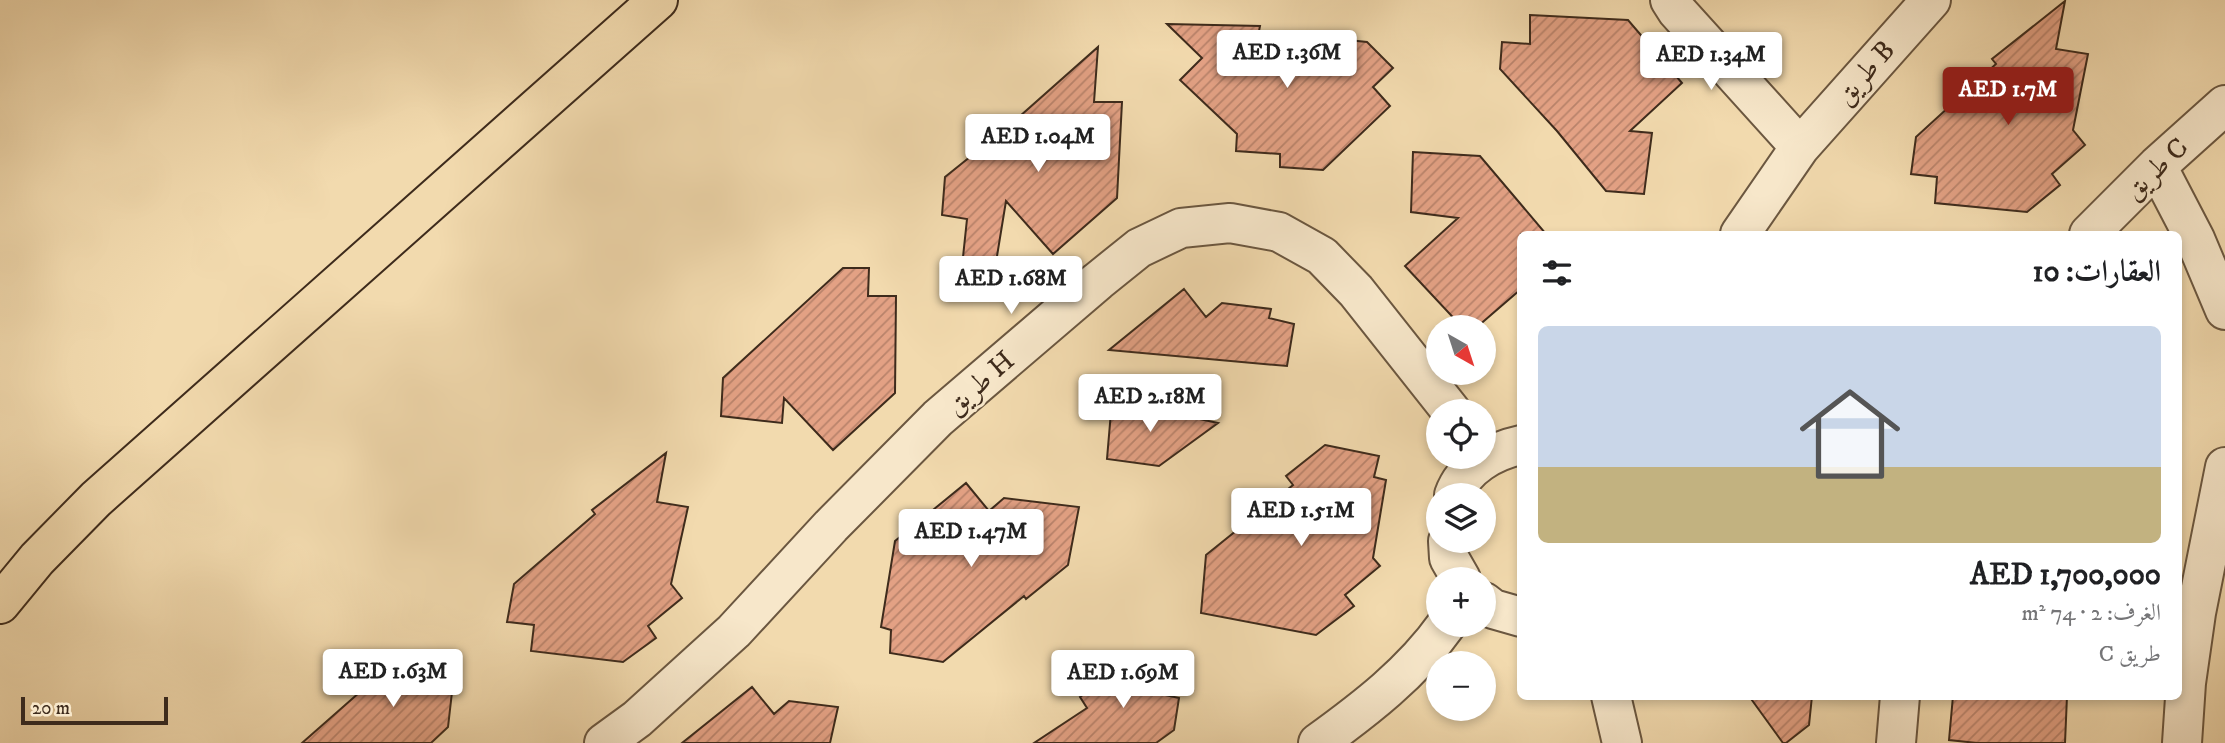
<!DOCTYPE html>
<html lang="ar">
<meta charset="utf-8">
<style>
body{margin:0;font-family:"IM FELL DW Pica",Amiri,serif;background:#f6f6f6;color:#202124;direction:rtl;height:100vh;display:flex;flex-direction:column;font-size:26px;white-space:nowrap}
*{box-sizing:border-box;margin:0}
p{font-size:23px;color:#757577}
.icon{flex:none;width:38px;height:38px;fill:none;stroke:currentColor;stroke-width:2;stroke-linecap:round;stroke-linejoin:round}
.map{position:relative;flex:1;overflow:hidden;direction:ltr}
.details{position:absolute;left:1517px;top:231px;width:665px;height:469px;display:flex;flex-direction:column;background:#fff;border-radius:10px;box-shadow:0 4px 10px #0003;direction:rtl}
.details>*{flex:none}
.needle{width:46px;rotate:141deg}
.buttons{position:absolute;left:1426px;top:315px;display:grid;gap:14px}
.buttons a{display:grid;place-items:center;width:70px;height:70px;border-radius:50%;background:#fff;box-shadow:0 4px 10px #0003;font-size:35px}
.scale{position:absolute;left:21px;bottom:18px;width:147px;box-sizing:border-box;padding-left:7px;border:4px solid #3e2b1c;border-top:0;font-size:19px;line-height:24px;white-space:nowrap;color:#3e2b1c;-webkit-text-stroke:5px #f7e7ca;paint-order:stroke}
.price{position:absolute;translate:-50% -60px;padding:0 16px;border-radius:7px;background:#fff;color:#222;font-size:23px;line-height:46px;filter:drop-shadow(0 2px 4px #0008)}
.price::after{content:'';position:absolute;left:50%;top:42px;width:21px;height:16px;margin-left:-10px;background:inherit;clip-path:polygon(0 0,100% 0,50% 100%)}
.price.active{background:#8f2418;color:#fff}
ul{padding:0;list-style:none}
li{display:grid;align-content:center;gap:14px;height:371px;padding:0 21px}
li span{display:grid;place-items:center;height:217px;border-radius:10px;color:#555}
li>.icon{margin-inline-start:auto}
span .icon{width:126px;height:126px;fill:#fffc;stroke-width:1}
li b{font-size:30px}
h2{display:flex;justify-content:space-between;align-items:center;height:84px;padding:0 21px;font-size:30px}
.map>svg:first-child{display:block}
.building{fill:url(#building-hatch);stroke:#3e2b1c;stroke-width:2}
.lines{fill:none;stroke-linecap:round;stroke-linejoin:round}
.minor-casing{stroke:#6b5740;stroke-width:42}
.highway-casing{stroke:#3e2b1c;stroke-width:42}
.minor{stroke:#f7e7ca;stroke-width:38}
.highway{stroke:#f2daae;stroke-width:38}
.labels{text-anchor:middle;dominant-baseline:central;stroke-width:6;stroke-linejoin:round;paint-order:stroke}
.street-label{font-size:28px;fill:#3e2b1c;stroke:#f7e7ca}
</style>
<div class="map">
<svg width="2225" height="743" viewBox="0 0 2225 743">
<defs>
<pattern id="building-hatch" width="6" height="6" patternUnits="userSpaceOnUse" patternTransform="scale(1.75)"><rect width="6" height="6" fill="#e3a184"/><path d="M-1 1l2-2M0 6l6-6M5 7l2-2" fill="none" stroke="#b9836b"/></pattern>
</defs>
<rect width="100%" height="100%" fill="#f2daae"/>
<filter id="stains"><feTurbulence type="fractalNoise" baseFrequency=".00286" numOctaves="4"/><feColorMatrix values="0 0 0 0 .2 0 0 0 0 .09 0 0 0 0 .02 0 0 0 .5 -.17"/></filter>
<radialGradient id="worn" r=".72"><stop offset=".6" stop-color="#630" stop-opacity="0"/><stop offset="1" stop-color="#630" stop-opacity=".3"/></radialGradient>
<!-- building -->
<path class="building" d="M2065,1L2056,49L2088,54L2073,130L2085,145L2052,174L2060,185L2027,212L1935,203L1937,177L1911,174L1916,137L1996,64L1992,59Z
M1530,15L1628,20L1682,83L1630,131L1652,133L1644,194L1606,191L1557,131L1500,69L1502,42L1530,44Z
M1167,24L1260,26L1259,31L1367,42L1393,68L1373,87L1390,106L1323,170L1280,167V154L1236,151L1237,134L1180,80L1202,58Z
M1098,47L1094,102H1122L1117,198L1053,254L1006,201L990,299L959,295L967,219L942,215L945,177L1011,124Z
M1413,152L1480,156L1546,234H1521V289L1477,327H1462L1405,266L1458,218L1411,212Z
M843,268H869L868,296H896L895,393L833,450L784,398L782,423L721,416L723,378Z
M1184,289L1206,317L1222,303L1271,309L1269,318L1294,324L1287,366L1109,350Z
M1112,400L1218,423L1159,466L1107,459Z
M1325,445L1379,456L1374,477L1386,480L1373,558L1380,566L1345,595L1354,606L1316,635L1201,613L1206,555L1293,485L1286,476Z
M666,453L657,502L688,507L671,584L682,598L648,626L656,638L623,662L531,651L534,625L507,622L514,584L595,514L592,510Z
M966,483L989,511L1004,498L1079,507L1068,565L1026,599L1024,596L943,662L890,653L891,630L881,627L895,541Z
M394,662L441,666L442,690L452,692L448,727L431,743H302Z
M1126,663L1170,672L1165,695L1179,698L1174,730L1156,743H1034L1087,708L1080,697Z
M752,687L774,714L789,701L838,707L830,743H682Z
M1749,696H1812L1809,725L1786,743H1783Z
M1953,696H2067L2065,743H1977L1949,740Z"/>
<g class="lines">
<defs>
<path id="minor" d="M1670,0L1677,11L1800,147
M2157,166L2195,239L2225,310
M1740,234L1800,147L1931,0
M2089,234L2157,166L2225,105
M1454,495C1464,467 1493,451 1521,445
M1448,541L1449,558L1461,579
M1484,602L1493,609L1521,617
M1611,696L1622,743
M604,743L637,719L734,631L831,526L938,418L1098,281L1139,248L1181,228L1230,223L1279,232L1322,256L1356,291L1451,411
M1318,743C1365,709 1412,673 1446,625
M1896,743L1900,696
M2182,743L2186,683L2196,613L2225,467"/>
<path id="highway" d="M0,604L37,559L96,499L658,0"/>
</defs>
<!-- minor casing -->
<use href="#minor" class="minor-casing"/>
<!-- highway casing -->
<use href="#highway" class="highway-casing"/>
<!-- minor -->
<use href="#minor" class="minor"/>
<!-- highway -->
<use href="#highway" class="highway"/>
</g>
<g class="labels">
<!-- street labels -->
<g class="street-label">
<text transform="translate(1865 73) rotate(-49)">طريق B</text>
<text transform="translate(2156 169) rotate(-43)">طريق C</text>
<text transform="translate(980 383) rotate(-41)">طريق H</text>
</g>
</g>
<rect width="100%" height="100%" filter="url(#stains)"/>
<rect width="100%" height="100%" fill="url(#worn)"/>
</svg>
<div class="buttons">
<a><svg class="needle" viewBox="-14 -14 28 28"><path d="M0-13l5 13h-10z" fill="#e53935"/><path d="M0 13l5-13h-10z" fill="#757577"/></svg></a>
<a><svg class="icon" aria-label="locate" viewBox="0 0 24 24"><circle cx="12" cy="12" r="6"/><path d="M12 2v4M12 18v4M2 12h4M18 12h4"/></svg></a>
<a><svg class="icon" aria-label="layers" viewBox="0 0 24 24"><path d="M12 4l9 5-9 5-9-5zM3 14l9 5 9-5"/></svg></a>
<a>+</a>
<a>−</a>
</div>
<div class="scale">20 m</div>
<b class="price" style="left:1287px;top:90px">AED 1.36M</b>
<b class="price" style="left:1711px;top:92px">AED 1.34M</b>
<b class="price active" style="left:2008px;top:127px">AED 1.7M</b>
<b class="price" style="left:1038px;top:174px">AED 1.04M</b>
<b class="price" style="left:1011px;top:316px">AED 1.68M</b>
<b class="price" style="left:1150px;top:434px">AED 2.18M</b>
<b class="price" style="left:1301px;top:548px">AED 1.51M</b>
<b class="price" style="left:971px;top:569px">AED 1.47M</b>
<b class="price" style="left:393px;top:709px">AED 1.63M</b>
<b class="price" style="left:1123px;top:710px">AED 1.69M</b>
<section class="details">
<h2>العقارات: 10<svg class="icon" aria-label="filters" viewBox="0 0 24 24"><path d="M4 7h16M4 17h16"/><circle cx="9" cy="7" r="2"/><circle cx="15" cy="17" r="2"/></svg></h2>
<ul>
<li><span style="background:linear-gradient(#c9d6e8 65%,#c2b280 0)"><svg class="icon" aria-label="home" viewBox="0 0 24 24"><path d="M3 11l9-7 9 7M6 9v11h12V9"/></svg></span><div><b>AED 1,700,000</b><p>الغرف: 2 · 74 m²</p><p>طريق C</p></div></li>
</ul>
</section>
</div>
